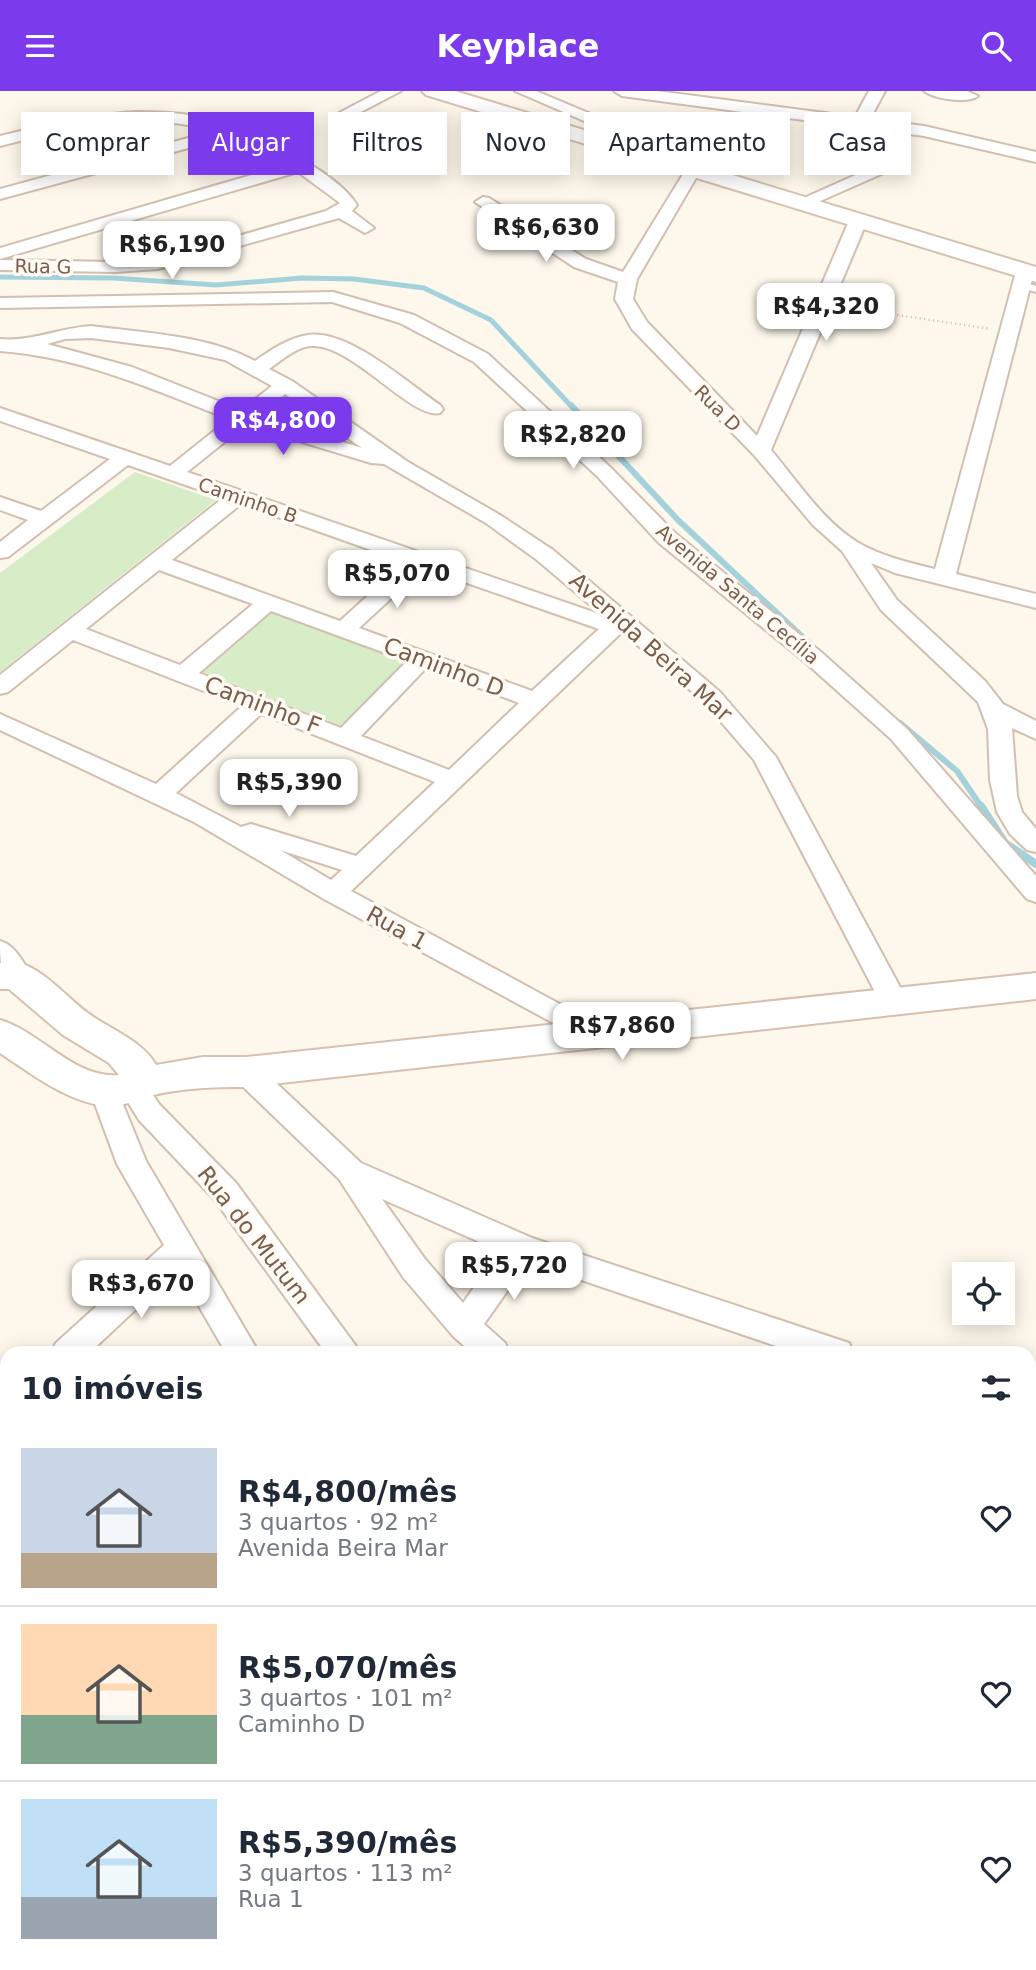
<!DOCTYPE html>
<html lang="pt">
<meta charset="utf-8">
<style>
body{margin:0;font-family:"DejaVu Sans",sans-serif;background:#f2f2f3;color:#1f2937;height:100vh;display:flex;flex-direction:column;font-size:26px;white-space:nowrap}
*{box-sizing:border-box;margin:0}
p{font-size:23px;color:#747a83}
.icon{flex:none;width:38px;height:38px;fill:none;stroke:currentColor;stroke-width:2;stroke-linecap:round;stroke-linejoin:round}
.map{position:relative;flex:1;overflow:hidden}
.side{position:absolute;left:0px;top:1255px;width:1036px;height:625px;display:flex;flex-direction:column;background:#fff;border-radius:21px 21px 0 0;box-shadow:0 4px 18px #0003}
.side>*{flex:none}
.guide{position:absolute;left:21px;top:21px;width:994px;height:63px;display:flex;gap:14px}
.tools{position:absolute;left:952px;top:1171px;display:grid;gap:14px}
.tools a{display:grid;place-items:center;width:63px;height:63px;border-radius:0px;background:#fff;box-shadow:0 4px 18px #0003;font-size:35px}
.price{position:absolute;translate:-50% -60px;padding:0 16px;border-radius:14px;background:#fff;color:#222;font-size:23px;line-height:46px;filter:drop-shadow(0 2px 4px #0008)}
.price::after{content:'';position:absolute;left:50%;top:42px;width:21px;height:16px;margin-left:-10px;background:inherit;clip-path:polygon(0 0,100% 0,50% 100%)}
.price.selected{background:#7c3aed;color:#fff}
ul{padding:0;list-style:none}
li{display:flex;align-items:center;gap:21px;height:175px;padding:0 21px}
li+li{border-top:2px solid #e0e1e3}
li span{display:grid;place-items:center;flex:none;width:196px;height:140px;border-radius:0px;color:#555}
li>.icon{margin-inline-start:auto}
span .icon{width:84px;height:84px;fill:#fffc;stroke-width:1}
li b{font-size:30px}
h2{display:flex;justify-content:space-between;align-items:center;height:84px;padding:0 21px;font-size:30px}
.chip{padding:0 24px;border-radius:0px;background:#fff;box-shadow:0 4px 18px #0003;font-size:24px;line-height:63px}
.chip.selected{background:#7c3aed;color:#fff}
header{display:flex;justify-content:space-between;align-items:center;height:91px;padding:0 21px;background:#7c3aed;color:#fff;font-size:32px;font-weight:600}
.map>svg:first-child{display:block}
.green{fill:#d6edc7}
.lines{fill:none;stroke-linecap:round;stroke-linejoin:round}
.stream-far2{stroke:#a3d2dc;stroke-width:5}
.stream-far1{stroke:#a3d2dc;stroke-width:6}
.stream{stroke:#a3d2dc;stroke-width:8}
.lane-casing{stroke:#d2bfaf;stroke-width:4}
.street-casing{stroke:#d2bfaf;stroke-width:4}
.secondary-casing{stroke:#d7c1ae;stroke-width:4}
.path{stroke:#dbb9a3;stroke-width:2.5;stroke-dasharray:1 3.5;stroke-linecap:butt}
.lane{fill:#fff;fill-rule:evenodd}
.street{fill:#fff;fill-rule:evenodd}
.secondary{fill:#fff;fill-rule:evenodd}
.labels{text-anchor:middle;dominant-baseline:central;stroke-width:7;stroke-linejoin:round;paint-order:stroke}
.far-street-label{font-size:19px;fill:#7b5d4b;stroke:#fffaf3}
.street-label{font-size:23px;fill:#7b5d4b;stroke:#fffaf3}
</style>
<header><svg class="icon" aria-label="menu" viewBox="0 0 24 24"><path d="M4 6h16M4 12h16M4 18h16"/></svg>Keyplace<svg class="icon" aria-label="search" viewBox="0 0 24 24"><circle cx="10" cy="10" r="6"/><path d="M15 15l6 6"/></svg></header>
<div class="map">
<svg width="1036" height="1879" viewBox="0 0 1036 1879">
<rect width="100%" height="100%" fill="#fef7eb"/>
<!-- green -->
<path class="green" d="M135,381L216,409L0,581V482Z
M272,519L411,569L342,635L200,580Z"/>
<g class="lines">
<!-- stream-far2 -->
<path class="stream-far2" d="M0,186L113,187L216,194L302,187L354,188L424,197L491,229L572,316"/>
<!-- stream-far1 -->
<path class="stream-far1" d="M571,314L678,429L809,552
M900,632L957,680L982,717"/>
<!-- stream -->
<path class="stream" d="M981,715L1005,752L1036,773"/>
<defs>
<path id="lane" d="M1021,191L1036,195V201L1018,196L1016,194Z
M512,1872H532L533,1879H513Z"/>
<path id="street" d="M381,0H401L353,25H341L339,22Z
M515,0H536L717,76V82L700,80L637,188L633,208L647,231L757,345L849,130L852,126H864L867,130L771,359C797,390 823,430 857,451C880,465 910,472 935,478L1016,181L1025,176L1034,181L956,483L1036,503V517L895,482L871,472L897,509L985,590L1003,613L1036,630V648L1012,637L1017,705L1022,721L1036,738V761L1027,759L1010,743L997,721L990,689L988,638L978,611L881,519L842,460L813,434L754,364L632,238L615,208L618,191L574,176L475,111L483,106L489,107L586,168L623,181L688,75Z
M614,0H657L855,26L869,0H885L870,28L924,35L1036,61V71L924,45L622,5Z
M924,0H967L978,5C968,13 934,8 924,0Z
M135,21C153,21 171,21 189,24C234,32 333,75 357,114L352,120L374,137L365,142L339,127L158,178L115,181L0,179V169L115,171L157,168L326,120L340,112L298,81L0,168V157L286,74L229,46L0,108V98L214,40C142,19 71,37 0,55V45C45,34 89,24 135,21Z
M889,69L895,71V77L809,115H797L795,111Z
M333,201L414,224L488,263L611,377L675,442L821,561L907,638L1036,785V811L1027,808L891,648L805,571L659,452L597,385L474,271L400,232L332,211L0,217V207Z
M91,235C144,242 207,244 255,270C271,259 288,247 308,244C348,238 408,292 440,314L443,318L440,322C412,329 352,253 312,255C297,255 281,270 269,278L292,290L408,371L500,424L553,459L720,601L776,666L908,911L904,918L894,921L884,918L754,669L704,611L622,541L351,800L604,937L608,944L604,951L594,954L324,808L194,731L0,639V623L156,693L242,615L73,549L8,601L0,603V584L223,407L128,374L8,466L0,467V451L28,429L0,419V406L41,420L110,368L0,330V317L170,375L229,328C154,299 82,266 0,260V248C31,251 59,237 91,235ZM91,247L169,257L225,269L272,295L241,319L132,276L47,253L65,248ZM285,303L362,357L258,325ZM246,334L371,372L384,373L486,432L537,469L602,524L187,381ZM241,413L405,471L340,530L172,469ZM424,477L599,538L532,600L359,537ZM159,479L253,513L180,574L86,538ZM271,520L407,570L341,637L199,582ZM426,577L519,612L449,679L361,645ZM261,623L435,691L356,765L251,733L241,736L176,702ZM280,759L342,779L331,789Z
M0,850C15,854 23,871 31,884L27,891C0,899 0,870 0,850Z
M246,970L256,973L361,1072L532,1147L849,1252L854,1262H797L528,1171L484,1233L505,1252L510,1262H472L453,1245L403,1186L339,1088L236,989L232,981L236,973ZM382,1108L500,1160L463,1212L425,1168Z
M133,986L143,989L159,1013L236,1092L361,1262H326L214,1108L139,1029L119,997L123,989Z
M105,991L115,994L146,1070L259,1262H226L178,1179L89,1262H51L56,1252L164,1154L117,1073L91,1002L95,994Z
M7,1304V1337L0,1339V1306Z
M1029,1311L1036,1313V1341L1029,1339Z
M1029,1464L1036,1465V1497L1029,1496Z
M0,1569L7,1570V1606L0,1605Z
M1029,1606L1036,1607V1643L1029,1642Z
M7,1760V1800L0,1802V1762Z
M1029,1848L1036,1851V1879H1013L1011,1872H1029Z
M712,1872H753L755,1879H715Z"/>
<path id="secondary" d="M422,0H455L1036,176V191L426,4Z
M17,871C46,879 67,908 92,925C114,940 142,950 156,974L203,966H246L1036,882V908L246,996C213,996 180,997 149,1005C134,1009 123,1016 107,1015C67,1011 32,983 0,962V929C41,941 74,988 119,984L109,972L63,944L9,898H0V872Z"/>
</defs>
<!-- lane casing -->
<use href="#lane" class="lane-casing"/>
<!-- street casing -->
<use href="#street" class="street-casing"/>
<!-- secondary casing -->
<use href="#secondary" class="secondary-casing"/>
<!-- path -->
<path class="path" d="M844,216L991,238"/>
<!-- lane -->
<use href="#lane" class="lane"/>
<!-- street -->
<use href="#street" class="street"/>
<!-- secondary -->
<use href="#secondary" class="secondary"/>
</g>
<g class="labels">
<!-- far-street labels -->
<g class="far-street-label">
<text transform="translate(43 175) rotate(1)">Rua G</text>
<text transform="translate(718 317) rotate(45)">Rua D</text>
<text transform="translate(248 409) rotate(19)">Caminho B</text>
<text transform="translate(738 503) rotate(40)">Avenida Santa Cecília</text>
</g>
<!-- street labels -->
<g class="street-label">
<text transform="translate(651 556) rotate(42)">Avenida Beira Mar</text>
<text transform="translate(444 576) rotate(21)">Caminho D</text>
<text transform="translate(263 614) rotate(21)">Caminho F</text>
<text transform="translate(397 837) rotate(29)">Rua 1</text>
<text transform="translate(254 1144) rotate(52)">Rua do Mutum</text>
</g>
</g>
</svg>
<div class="tools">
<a><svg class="icon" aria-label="locate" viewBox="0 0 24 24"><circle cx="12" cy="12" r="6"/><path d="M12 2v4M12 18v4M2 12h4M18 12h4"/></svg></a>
</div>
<b class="price" style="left:546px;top:173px">R$6,630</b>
<b class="price" style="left:172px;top:190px">R$6,190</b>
<b class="price" style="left:826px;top:252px">R$4,320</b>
<b class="price selected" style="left:283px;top:366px">R$4,800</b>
<b class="price" style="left:573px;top:380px">R$2,820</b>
<b class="price" style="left:397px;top:519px">R$5,070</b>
<b class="price" style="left:289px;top:728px">R$5,390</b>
<b class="price" style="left:622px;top:971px">R$7,860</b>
<b class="price" style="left:514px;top:1211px">R$5,720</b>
<b class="price" style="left:141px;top:1229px">R$3,670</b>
<div class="guide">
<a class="chip">Comprar</a>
<a class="chip selected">Alugar</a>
<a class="chip">Filtros</a>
<a class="chip">Novo</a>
<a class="chip">Apartamento</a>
<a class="chip">Casa</a>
</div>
<section class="side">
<h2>10 imóveis<svg class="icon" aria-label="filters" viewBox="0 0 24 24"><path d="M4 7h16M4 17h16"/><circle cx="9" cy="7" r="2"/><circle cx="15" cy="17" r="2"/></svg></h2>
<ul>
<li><span style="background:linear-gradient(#c9d6e8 75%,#b9a48a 0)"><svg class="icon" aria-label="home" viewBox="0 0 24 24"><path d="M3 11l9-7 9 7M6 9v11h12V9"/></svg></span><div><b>R$4,800/mês</b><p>3 quartos · 92 m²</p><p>Avenida Beira Mar</p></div><svg class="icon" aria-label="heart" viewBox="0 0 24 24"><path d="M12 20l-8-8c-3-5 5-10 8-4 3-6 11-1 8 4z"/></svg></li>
<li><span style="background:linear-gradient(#ffd9b3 65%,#7fa58c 0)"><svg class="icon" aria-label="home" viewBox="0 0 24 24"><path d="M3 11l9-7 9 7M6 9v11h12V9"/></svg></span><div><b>R$5,070/mês</b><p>3 quartos · 101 m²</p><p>Caminho D</p></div><svg class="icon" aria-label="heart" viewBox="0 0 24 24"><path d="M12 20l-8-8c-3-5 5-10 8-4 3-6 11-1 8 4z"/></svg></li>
<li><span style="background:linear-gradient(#bfe0f5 70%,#9aa5b1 0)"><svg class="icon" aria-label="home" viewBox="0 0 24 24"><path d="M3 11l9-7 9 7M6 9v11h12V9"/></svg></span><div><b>R$5,390/mês</b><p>3 quartos · 113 m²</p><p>Rua 1</p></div><svg class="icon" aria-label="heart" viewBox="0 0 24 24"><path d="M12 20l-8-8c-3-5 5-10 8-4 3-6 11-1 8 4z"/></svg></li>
</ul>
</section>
</div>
